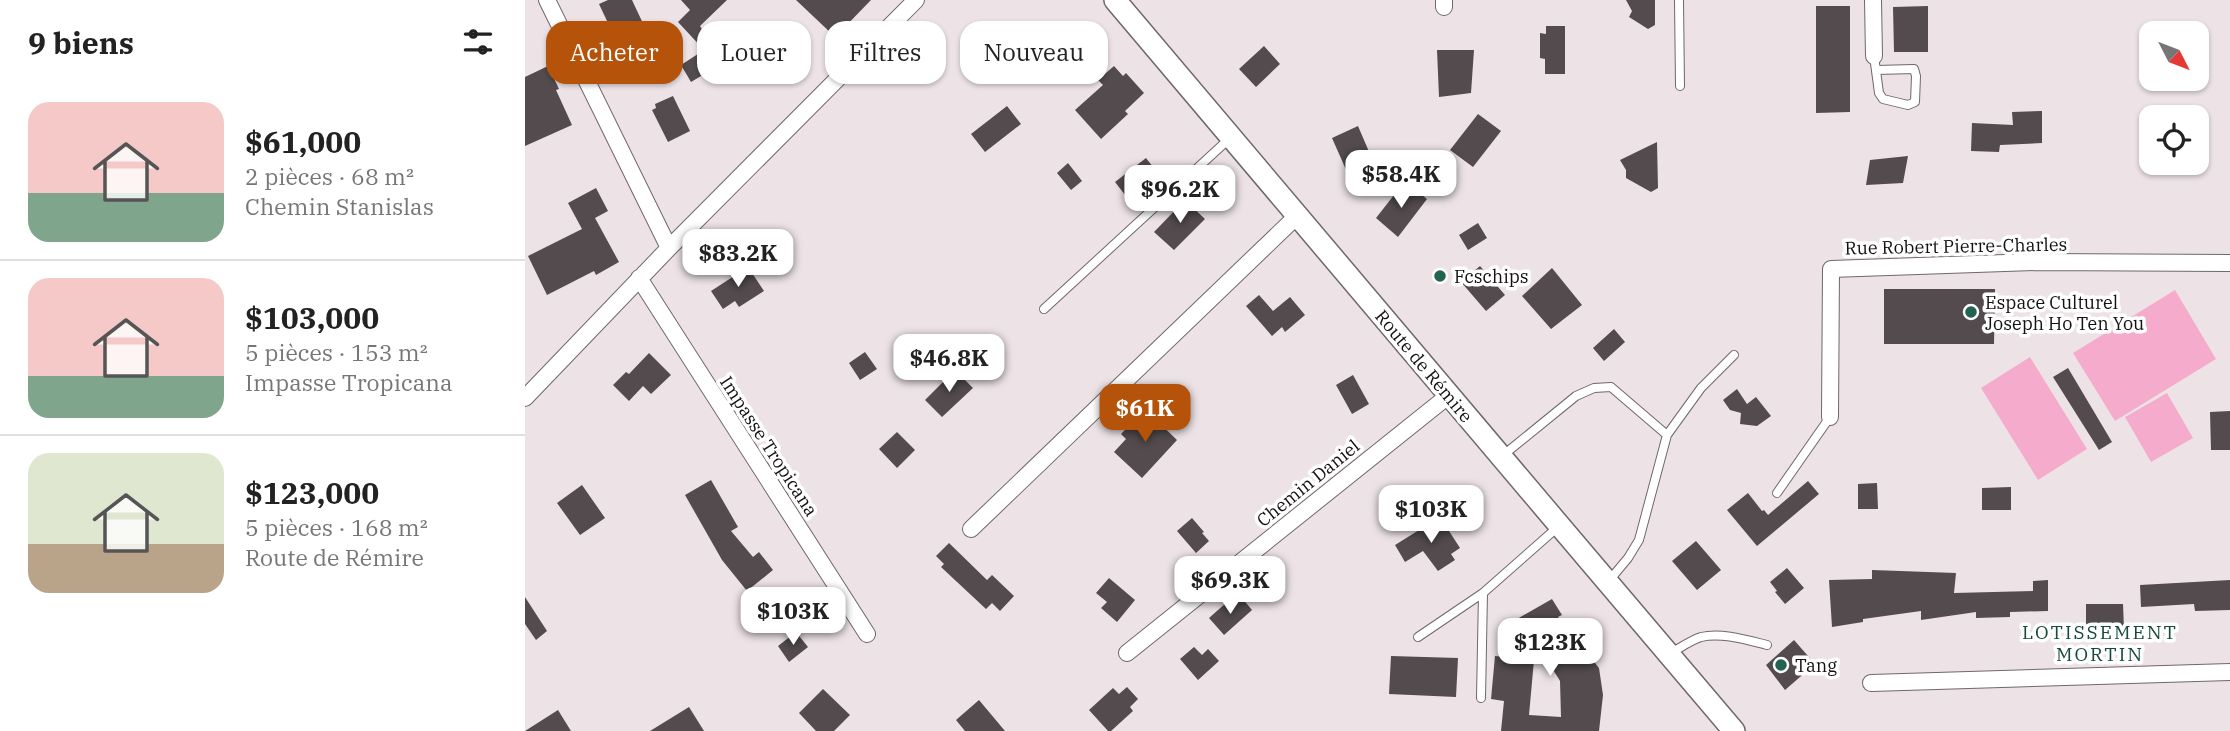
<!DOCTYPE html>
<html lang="fr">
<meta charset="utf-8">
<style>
body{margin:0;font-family:"IBM Plex Serif",serif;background:#f6f6f6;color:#222;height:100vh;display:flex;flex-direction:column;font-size:26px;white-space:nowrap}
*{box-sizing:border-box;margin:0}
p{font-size:23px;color:#767676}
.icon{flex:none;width:38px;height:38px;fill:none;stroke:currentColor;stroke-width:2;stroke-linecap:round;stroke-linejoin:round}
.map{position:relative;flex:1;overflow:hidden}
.side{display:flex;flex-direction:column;background:#fff;width:525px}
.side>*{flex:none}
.banner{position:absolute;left:21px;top:21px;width:665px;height:63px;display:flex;gap:14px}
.needle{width:46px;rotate:132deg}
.fabs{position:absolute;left:1614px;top:21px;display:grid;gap:14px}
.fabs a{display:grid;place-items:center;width:70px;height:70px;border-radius:14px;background:#fff;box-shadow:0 2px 5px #0004;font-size:35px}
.price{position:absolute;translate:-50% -60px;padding:0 16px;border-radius:14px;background:#fff;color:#222;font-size:23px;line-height:46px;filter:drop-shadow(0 2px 4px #0008)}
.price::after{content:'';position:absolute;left:50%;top:42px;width:21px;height:16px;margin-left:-10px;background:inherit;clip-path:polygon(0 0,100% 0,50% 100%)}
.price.active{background:#b45309;color:#fff}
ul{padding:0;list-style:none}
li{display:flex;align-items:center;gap:21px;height:175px;padding:0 28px}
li+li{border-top:2px solid #e0e0e0}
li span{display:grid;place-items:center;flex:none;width:196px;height:140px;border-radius:21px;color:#555}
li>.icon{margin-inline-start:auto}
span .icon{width:84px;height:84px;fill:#fffc;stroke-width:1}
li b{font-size:30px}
h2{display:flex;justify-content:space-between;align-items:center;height:84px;padding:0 28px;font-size:30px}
.tag{padding:0 24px;border-radius:21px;background:#fff;box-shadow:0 2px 5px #0004;font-size:24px;line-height:63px}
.tag.active{background:#b45309;color:#fff}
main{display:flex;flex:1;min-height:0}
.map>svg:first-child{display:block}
.green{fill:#f5accc}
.building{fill:#534b4e}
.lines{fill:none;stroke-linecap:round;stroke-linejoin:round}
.lane-casing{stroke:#70676b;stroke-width:10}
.street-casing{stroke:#70676b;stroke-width:18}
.secondary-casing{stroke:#70676b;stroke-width:24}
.lane{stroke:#fff;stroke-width:8}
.street{stroke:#fff;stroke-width:16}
.secondary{stroke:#fff;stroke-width:21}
.poi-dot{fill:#236351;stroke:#fff;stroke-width:2.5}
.labels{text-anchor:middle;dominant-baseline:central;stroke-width:7;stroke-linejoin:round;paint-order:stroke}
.street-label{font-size:18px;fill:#141112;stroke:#fff}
.poi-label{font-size:18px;fill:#141112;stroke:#fff;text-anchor:start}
.neighbourhood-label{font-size:19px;letter-spacing:2px;fill:#174a3c;stroke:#fff}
</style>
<main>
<section class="side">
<h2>9 biens<svg class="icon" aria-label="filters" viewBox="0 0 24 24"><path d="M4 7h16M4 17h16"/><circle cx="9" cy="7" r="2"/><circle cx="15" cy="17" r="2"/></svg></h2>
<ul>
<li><span style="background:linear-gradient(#f6c9c9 65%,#7fa58c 0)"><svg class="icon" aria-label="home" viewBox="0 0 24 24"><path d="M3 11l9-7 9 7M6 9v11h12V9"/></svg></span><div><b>$61,000</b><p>2 pièces · 68 m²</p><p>Chemin Stanislas</p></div></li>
<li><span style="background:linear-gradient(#f6c9c9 70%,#7fa58c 0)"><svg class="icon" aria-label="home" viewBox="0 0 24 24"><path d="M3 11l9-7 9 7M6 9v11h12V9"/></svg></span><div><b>$103,000</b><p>5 pièces · 153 m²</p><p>Impasse Tropicana</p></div></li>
<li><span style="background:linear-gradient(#dfe7d0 65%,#b9a48a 0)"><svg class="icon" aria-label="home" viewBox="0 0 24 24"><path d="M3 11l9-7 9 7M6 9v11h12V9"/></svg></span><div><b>$123,000</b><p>5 pièces · 168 m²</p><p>Route de Rémire</p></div></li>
</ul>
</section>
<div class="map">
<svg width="1705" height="731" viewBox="0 0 1705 731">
<rect width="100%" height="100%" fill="#ede3e7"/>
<!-- green -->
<path class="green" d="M1650,290L1691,359L1590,421L1548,353Z
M1505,357L1562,449L1513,480L1456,388Z
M1642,393L1668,438L1626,462L1600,417Z"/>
<!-- building -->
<path class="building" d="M83,0H107L129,47L109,56L105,48L101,50L87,21L83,23L74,4Z
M156,0H202L175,26L194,58L178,68L181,73L166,82L156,65L179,50L153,22L165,10Z
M271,0H346L314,33L308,35Z
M1101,0H1130V25L1123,29L1104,17L1107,11Z
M1291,6H1325V112L1291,113Z
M1403,6V52H1369L1368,7Z
M1021,26H1040V74H1020V59L1015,58V33L1021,34Z
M394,44L407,57L387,76L374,63Z
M739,46L755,64L731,87L714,69Z
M912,50H949L946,93L914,97Z
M23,66L34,89L31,90L47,125L0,146V77Z
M589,66L598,76L601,73L619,93L600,111L603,114L576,139L550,110L578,85L573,80Z
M148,96L165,131L143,142L127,110L131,108L130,104Z
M482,106L496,124L460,152L446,134Z
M1517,111V143L1475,145L1474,152L1446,151L1447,123L1488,125L1487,112Z
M953,114L976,131L948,167L925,150Z
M833,126L848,161L822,172L807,138Z
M1132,142L1133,188L1126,192L1101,178V170L1095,160Z
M1383,156L1378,183L1341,185L1345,160Z
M621,158L635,176L604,200L590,182Z
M543,163L557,181L546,190L532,173Z
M879,186L885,190L887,187L902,199L873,237L851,218L873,190L875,192Z
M71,188L83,211L70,218L94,262L71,275L69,271L22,295L3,256L57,229L43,203Z
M660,200L680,219L649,250L629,232Z
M953,223L962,238L943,250L934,235Z
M955,266L980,295L961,311L936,282Z
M223,267L239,291L214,307L210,301L198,309L186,291Z
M1027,268L1057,305L1026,329L997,296Z
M1359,289H1470L1469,344H1359Z
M734,295L748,311L765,297L780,315L760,332L757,327L747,336L721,306Z
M1089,329L1100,342L1079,361L1068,348Z
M340,352L352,369L335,380L324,363Z
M124,353L146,375L126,394L118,386L104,401L88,385L101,372L104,374Z
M1543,368L1587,442L1574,450L1528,377Z
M430,370L448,388L417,417L400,400Z
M828,375L844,404L827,414L811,385Z
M1212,389L1222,404L1231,397L1246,416L1232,426L1215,424L1216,413L1205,410L1198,400Z
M620,409L652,440L617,478L589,452L601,439L596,434Z
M1705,411V450H1686L1685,412Z
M372,432L390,450L372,468L354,449Z
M186,480L213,527L206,531L228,557L234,552L248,570L222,591L197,560L160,495Z
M1283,481L1294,494L1232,546L1202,510L1223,493L1237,511L1239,510L1243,515Z
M1352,483L1353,509H1333V484Z
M57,485L80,518L55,535L32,503Z
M1486,487V510H1457V488Z
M915,517L935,548L926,554L930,560L913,571L898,551L880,562L870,545Z
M667,518L679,532L677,533L684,541L671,553L652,531Z
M1171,541L1196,570L1172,590L1147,561Z
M424,543L462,580L467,575L489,596L475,611L467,603L461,609L416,567L419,564L411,556Z
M1262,568L1279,588L1260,604L1250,592L1252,591L1245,582Z
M1347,570L1431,573L1429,593L1508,591V581L1523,580V611L1485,612V617L1451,618V612L1396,620V611L1338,619V622L1307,627L1304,580L1347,579Z
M584,578L610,600L592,622L576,608L582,602L571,593Z
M1705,580V610L1670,611L1669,604L1616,607L1615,585Z
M0,597L22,631L11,640L0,624Z
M717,598L727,610L699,635L684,618L701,603L706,608Z
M1027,599L1037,615L1033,617L1074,668L1078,695L1074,731H976L979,701L966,699L970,656L1009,660L1004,715L1036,717L1035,681L1011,642L1010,650L992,619Z
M1561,604H1598L1599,629H1561Z
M271,632L283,647L264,662L253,646Z
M1269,640L1290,664L1260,690L1241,665Z
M669,647L677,655L683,649L694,661L673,680L655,659Z
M866,656L933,658L931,697L864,694Z
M602,687L613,699L605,707L608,711L586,731H583L564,710L588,688L594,694Z
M298,689L325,715L309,731H291L274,713Z
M454,700L480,731H440L431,720Z
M164,707L179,731H125Z
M33,710L46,731H0Z"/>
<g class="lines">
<defs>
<path id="lane" d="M1154,0L1155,86
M1349,56L1354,93L1358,99L1383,105L1390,102L1391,76L1389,69L1351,70
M519,309L705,138
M976,457L1051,396L1069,388L1086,387L1142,435
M1252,493L1305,417
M1083,582L1103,558L1114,540L1142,435L1176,388L1209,355
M893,637L958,593
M1146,653C1155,648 1166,640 1176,637C1196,632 1222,640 1242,645
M956,698L958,593L1034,526"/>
<path id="street" d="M22,0L144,248
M919,0V7
M1348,0L1349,56
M114,278L342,634
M0,398L144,248L391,0
M1305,417L1306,269L1512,262L1705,263
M446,529L773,215
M602,653L923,396
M1346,683L1705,672"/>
<path id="secondary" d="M590,0C797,244 1002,488 1209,731"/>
</defs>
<!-- lane casing -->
<use href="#lane" class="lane-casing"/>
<!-- street casing -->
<use href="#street" class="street-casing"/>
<!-- secondary casing -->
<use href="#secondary" class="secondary-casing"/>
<!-- lane -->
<use href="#lane" class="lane"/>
<!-- street -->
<use href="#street" class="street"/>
<!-- secondary -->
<use href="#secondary" class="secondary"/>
</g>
<!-- markers -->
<g class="poi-dot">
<circle cx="915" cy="276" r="7"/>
<circle cx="1446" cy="312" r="7"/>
<circle cx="1256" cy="665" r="7"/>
</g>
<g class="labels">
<!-- street labels -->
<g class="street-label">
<text transform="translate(1431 246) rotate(-1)">Rue Robert Pierre-Charles</text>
<text transform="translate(899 366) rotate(50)">Route de Rémire</text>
<text transform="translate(244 446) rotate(57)">Impasse Tropicana</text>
<text transform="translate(783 483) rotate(-39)">Chemin Daniel</text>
</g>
<!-- poi labels -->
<g class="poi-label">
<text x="929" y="276">Fcschips</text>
<text x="1460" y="302">Espace Culturel<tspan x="1460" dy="21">Joseph Ho Ten You</tspan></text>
<text x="1270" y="665">Tang</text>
</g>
<!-- neighbourhood labels -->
<g class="neighbourhood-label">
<text x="1575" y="632">LOTISSEMENT<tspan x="1575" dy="22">MORTIN</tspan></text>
</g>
</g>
</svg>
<div class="fabs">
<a><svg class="needle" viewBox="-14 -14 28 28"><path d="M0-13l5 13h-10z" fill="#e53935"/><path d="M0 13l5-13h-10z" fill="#767676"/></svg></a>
<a><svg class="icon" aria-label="locate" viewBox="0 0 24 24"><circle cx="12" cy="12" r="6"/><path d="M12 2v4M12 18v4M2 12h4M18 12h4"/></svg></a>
</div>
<b class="price" style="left:876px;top:210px">$58.4K</b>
<b class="price" style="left:655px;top:225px">$96.2K</b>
<b class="price" style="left:213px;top:289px">$83.2K</b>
<b class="price" style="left:424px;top:394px">$46.8K</b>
<b class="price active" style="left:620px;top:444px">$61K</b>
<b class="price" style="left:906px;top:545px">$103K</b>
<b class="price" style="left:705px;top:616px">$69.3K</b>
<b class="price" style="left:268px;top:647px">$103K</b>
<b class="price" style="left:1025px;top:678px">$123K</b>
<div class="banner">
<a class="tag active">Acheter</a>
<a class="tag">Louer</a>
<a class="tag">Filtres</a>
<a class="tag">Nouveau</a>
</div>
</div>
</main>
